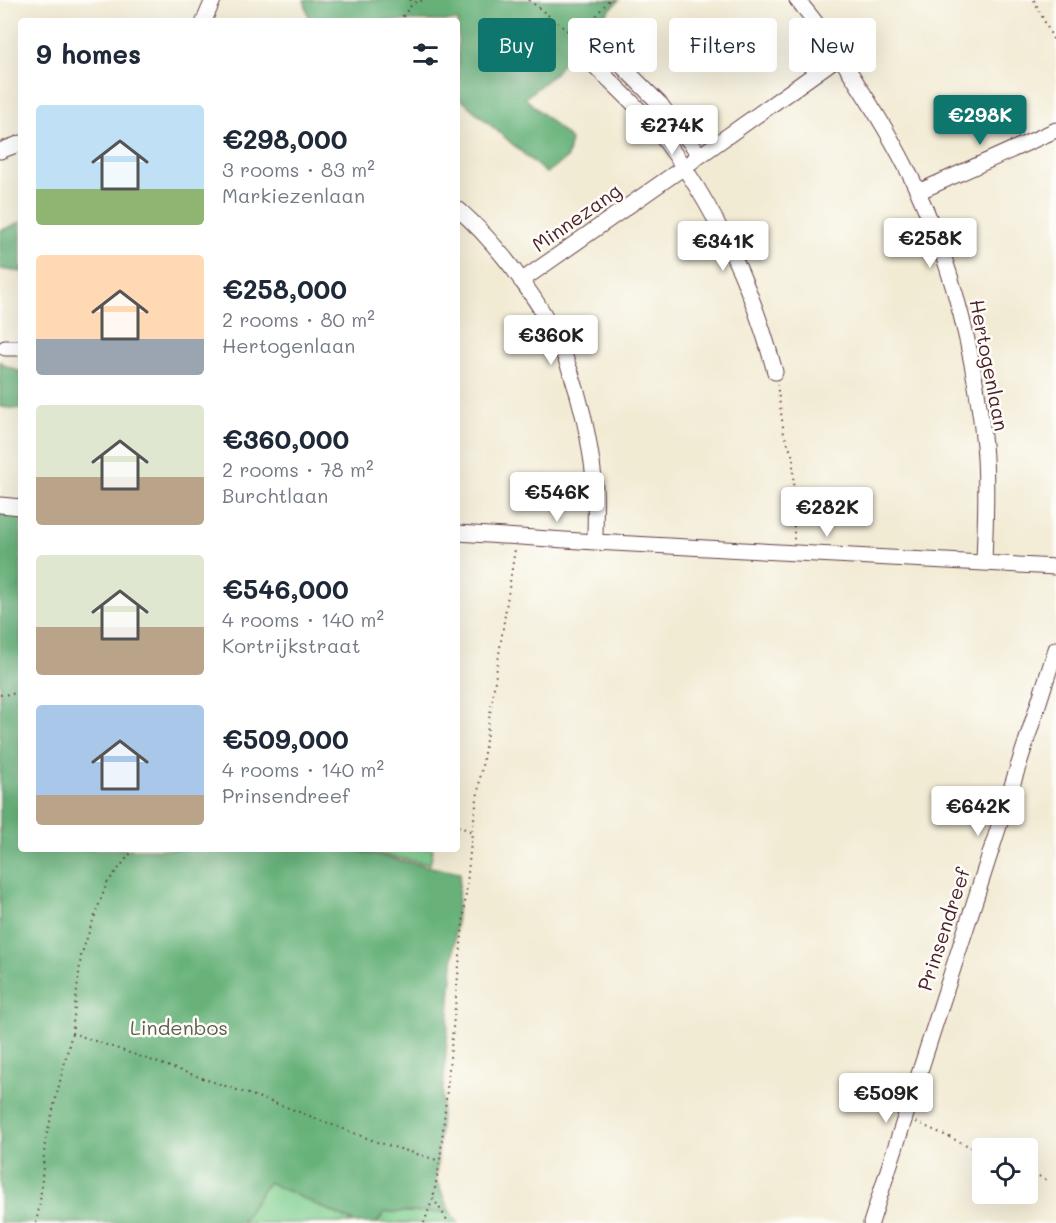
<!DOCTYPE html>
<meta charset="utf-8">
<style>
body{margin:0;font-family:Mali,sans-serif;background:#f2f2f3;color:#1f2937;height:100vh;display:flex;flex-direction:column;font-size:22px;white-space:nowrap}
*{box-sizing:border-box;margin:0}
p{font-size:20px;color:#747a83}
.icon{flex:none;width:33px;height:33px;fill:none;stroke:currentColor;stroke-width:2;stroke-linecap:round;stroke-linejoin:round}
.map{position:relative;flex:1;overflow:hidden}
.drawer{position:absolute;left:18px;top:18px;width:442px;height:834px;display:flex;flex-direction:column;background:#fff;border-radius:6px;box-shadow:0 6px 24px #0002}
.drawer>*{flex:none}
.top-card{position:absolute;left:478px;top:18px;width:488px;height:54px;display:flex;gap:12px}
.buttons{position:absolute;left:972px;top:1138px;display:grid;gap:12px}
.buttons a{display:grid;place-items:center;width:66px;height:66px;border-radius:6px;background:#fff;box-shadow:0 6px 24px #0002;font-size:30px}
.price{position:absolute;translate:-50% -51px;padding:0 14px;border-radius:6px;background:#fff;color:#222;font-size:20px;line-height:39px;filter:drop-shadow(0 2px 3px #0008)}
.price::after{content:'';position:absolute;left:50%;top:36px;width:18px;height:14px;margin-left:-9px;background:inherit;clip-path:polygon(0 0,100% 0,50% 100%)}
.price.on{background:#0f766e;color:#fff}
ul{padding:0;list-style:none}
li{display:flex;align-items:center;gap:18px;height:150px;padding:0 18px}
li span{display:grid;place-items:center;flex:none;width:168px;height:120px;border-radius:6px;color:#555}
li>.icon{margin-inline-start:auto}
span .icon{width:72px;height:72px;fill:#fffc;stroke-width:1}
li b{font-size:26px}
h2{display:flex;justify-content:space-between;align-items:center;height:72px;padding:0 18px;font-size:26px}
.chip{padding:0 21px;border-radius:6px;background:#fff;box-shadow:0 6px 24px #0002;font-size:21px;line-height:54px}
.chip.on{background:#0f766e;color:#fff}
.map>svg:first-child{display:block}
.green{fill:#7fcf8f;stroke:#64775d;stroke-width:1.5}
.forest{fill:#67b27a;stroke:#586852;stroke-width:1.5}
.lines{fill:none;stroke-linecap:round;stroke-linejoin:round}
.minor-casing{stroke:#633e44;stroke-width:17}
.path{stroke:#633e44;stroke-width:2;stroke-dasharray:1.5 4.5;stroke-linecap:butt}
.minor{stroke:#fff;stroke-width:15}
.labels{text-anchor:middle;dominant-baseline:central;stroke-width:5;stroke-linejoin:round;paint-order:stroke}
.street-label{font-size:20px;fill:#4a1f2b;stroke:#fdfcf7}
.park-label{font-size:20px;fill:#5d5d4e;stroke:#fdfcf7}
</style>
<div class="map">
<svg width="1056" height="1223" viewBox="0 0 1056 1223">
<rect width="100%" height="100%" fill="#fdfcf7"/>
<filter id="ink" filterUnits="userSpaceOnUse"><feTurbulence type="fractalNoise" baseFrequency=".0167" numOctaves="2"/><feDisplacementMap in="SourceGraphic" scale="12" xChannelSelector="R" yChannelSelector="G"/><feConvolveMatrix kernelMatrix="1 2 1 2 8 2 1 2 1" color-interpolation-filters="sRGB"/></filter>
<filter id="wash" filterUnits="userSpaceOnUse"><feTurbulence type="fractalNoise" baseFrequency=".008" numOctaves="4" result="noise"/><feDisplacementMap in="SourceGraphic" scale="24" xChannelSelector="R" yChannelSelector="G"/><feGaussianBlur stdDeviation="1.35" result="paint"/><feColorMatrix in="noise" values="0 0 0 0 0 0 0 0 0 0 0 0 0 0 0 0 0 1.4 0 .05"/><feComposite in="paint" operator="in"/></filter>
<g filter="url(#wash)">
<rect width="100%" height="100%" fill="#f2ebd4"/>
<!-- green -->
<path class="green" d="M352,849H433L430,864Z
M268,1182L356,1223H241Z
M385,1212H450L458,1223H377Z"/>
<!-- forest -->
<path class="forest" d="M304,0H619L577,45L554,74L525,98L571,140L567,158L546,173L458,97V21H310Z
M21,222V272L0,269V231Z
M0,361L4,365L21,372V409L0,407Z
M0,510L21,511V849H346L460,873L436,1179L450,1212H385L377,1223H356L268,1182L241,1223H0Z"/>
</g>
<g filter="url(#ink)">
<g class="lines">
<defs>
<path id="minor" d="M797,0C820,25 840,56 858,85C880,119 901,154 918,192C954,271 975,359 984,445C988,483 985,526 984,563
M204,21L213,0
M0,151L21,143
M700,155L660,104L613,57L595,42L585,44L583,55C604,75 626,95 645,116C707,188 751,281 775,372
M918,192L1056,130
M458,209C479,227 497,248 514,270C525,286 538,302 547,320C576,370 589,429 595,487C596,505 595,524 595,542
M521,281L684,167L840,56
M5,348H21
M0,505L21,507
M458,533L595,542L1056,567
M871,1223L1056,649"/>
</defs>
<!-- minor casing -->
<use href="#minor" class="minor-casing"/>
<!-- path -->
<path class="path" d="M410,0L413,3L424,0
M529,0L574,36
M1034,0L1056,45
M399,21L413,3
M588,31L590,23L609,0
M777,384L784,434L793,457L794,541
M0,695L21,693
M458,826L472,832
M134,849L107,883L91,926L81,956L72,1033L286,1107L377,1142L440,1161
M916,1122L982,1152
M1028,1171L1047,1180
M433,1198L449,1223
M36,1223L40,1203L45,1142L72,1033
M424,1223L433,1198L440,1161L472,832L515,549"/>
<!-- minor -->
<use href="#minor" class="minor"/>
</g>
</g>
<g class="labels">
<!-- street labels -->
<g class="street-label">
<text transform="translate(576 217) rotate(-35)">Minnezang</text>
<text transform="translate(990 365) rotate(79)">Hertogenlaan</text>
<text transform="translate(943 929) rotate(-72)">Prinsendreef</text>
</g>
<!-- park labels -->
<g class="park-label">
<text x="179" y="1027">Lindenbos</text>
</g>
</g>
</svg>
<div class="buttons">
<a><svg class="icon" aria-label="locate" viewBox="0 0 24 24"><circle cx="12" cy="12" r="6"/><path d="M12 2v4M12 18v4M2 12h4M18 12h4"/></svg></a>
</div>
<b class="price on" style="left:980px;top:146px">€298K</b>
<b class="price" style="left:672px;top:156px">€274K</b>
<b class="price" style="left:930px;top:269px">€258K</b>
<b class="price" style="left:723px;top:272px">€341K</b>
<b class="price" style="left:551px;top:366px">€360K</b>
<b class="price" style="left:557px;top:523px">€546K</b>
<b class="price" style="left:827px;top:538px">€282K</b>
<b class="price" style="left:978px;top:837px">€642K</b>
<b class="price" style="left:886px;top:1124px">€509K</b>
<div class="top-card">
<a class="chip on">Buy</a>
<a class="chip">Rent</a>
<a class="chip">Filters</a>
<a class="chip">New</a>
</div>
<section class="drawer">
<h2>9 homes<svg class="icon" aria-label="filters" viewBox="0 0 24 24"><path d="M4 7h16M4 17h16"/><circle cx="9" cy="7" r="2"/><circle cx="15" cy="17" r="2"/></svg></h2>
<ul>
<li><span style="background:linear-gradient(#bfe0f5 70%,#8fb573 0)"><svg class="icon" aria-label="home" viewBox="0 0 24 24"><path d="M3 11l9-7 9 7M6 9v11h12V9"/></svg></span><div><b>€298,000</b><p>3 rooms · 83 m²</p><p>Markiezenlaan</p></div></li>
<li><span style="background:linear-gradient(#ffd9b3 70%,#9aa5b1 0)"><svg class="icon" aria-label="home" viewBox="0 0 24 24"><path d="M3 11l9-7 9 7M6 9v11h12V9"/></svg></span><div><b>€258,000</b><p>2 rooms · 80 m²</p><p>Hertogenlaan</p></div></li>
<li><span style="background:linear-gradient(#dfe7d0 60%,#b9a48a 0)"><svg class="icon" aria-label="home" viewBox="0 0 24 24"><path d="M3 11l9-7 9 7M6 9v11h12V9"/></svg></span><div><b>€360,000</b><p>2 rooms · 78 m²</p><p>Burchtlaan</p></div></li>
<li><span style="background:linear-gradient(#dfe7d0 60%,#b9a48a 0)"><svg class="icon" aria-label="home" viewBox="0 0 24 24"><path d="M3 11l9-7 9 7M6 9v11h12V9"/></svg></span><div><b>€546,000</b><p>4 rooms · 140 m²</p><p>Kortrijkstraat</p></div></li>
<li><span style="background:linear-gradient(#a9c7e8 75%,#b9a48a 0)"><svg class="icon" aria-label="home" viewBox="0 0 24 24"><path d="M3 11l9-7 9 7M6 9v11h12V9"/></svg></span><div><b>€509,000</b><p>4 rooms · 140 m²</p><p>Prinsendreef</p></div></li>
</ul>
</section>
</div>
